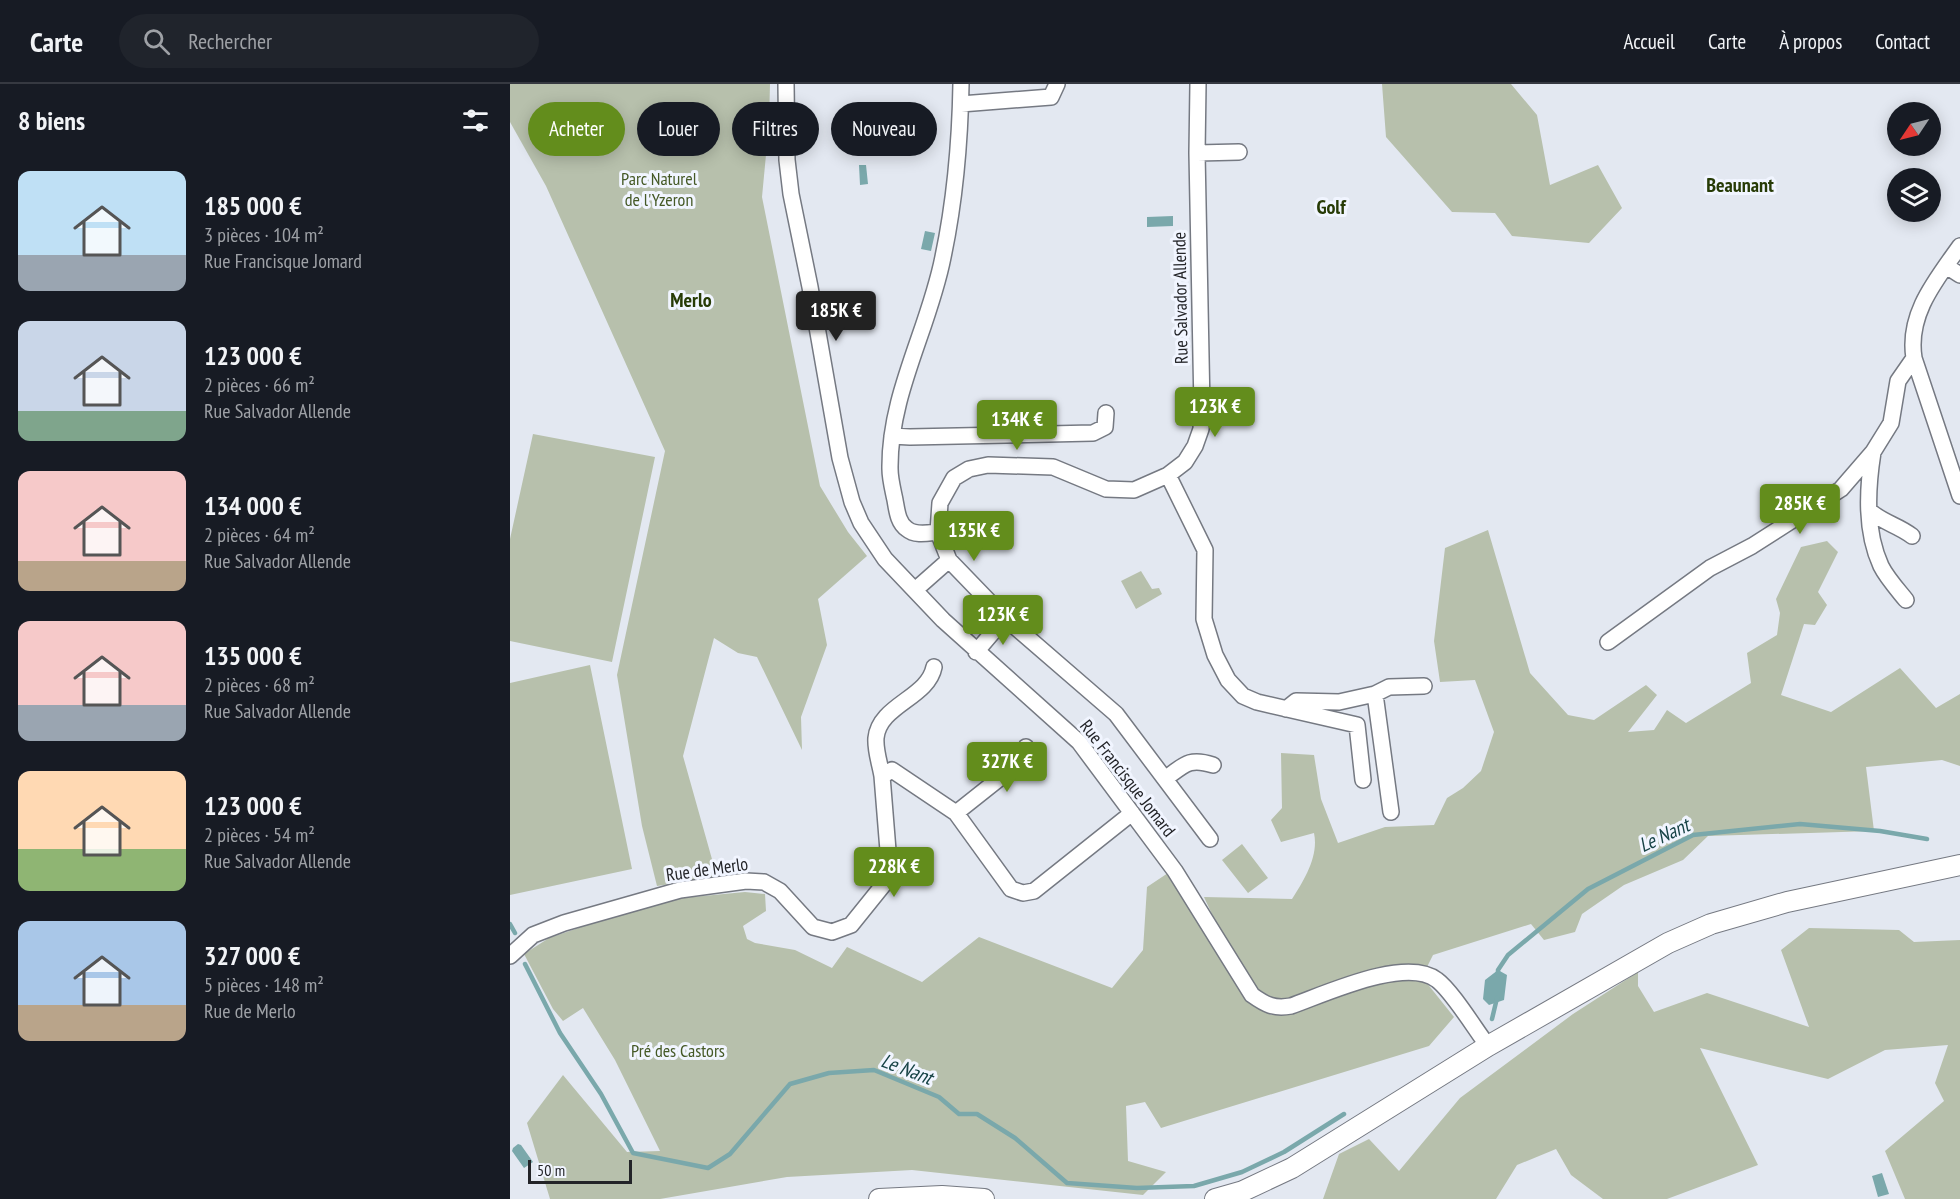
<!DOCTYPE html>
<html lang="fr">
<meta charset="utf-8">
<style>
body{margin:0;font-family:"PT Sans Narrow",sans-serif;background:#20242c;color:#f1f3f6;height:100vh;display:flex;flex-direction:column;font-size:22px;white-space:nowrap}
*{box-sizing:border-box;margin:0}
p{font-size:20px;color:#9ea1a6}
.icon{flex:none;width:33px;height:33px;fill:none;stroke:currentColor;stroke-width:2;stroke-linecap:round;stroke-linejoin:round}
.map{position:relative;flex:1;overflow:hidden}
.details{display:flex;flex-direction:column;background:#171b24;width:510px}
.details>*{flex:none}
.guide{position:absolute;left:18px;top:18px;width:570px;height:54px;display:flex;gap:12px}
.needle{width:39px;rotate:235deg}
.buttons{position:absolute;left:1377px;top:18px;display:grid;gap:12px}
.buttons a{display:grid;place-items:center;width:54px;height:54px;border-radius:50%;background:#171b24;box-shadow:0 3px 15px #0003;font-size:30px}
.scale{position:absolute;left:18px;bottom:15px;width:104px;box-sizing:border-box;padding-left:6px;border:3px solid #232428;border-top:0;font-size:16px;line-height:21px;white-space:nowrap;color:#232428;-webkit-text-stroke:4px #f1f5ff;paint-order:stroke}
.price{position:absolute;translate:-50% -51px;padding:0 14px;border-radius:6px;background:#638d1c;color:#fff;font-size:20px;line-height:39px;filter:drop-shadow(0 2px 3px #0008)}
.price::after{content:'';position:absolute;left:50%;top:36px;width:18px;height:14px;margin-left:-9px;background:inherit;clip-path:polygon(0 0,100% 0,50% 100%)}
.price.active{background:#222;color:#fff}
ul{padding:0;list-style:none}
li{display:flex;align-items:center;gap:18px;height:150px;padding:0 18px}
li span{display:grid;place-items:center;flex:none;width:168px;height:120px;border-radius:12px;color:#555}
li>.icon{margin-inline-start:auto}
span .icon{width:72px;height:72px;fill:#fffc;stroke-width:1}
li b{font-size:26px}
h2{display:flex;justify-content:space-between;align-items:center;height:72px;padding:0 18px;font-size:26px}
.pill{padding:0 21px;border-radius:27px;background:#171b24;box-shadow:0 3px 15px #0003;font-size:21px;line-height:54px}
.pill.active{background:#638d1c;color:#fff}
header{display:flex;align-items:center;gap:36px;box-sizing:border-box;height:84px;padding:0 30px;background:#171b24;border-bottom:2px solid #363941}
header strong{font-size:28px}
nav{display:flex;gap:33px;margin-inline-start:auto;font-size:21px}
.search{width:420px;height:54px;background:#20242c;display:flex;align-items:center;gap:15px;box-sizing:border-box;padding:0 21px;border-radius:33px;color:#9ea1a6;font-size:22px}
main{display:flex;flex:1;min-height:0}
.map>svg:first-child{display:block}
.green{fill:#b7c0ac}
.water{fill:#7aa8ab}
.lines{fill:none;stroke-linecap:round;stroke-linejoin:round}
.stream{stroke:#7aa8ab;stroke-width:4.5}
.minor-casing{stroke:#757982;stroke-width:18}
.major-casing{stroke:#757982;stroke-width:22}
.minor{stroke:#fff;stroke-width:15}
.major{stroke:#fff;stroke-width:20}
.labels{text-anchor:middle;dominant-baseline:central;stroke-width:6;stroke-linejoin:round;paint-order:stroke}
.park-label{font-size:18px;fill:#455926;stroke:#f1f5ff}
.street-label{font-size:18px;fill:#232428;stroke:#f1f5ff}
.neighbourhood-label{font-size:20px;font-weight:bold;fill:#273b06;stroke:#f1f5ff}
.water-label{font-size:20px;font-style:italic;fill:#174346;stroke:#f1f5ff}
</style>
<header>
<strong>Carte</strong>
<div class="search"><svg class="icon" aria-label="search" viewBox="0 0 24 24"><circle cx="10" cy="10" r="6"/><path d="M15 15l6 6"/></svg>Rechercher</div>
<nav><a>Accueil</a><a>Carte</a><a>À propos</a><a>Contact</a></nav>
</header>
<main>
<section class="details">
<h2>8 biens<svg class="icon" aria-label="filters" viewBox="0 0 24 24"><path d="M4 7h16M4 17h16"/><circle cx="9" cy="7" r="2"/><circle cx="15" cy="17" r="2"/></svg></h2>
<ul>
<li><span style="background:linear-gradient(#bfe0f5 70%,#9aa5b1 0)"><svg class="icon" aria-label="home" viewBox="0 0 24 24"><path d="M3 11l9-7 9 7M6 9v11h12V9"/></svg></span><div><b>185 000 €</b><p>3 pièces · 104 m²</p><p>Rue Francisque Jomard</p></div></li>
<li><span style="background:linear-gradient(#c9d6e8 75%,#7fa58c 0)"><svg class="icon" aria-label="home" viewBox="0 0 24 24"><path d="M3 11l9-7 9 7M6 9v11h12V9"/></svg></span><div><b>123 000 €</b><p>2 pièces · 66 m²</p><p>Rue Salvador Allende</p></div></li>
<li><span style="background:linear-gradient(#f6c9c9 75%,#b9a48a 0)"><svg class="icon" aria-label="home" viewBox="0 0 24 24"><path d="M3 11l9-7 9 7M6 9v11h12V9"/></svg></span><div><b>134 000 €</b><p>2 pièces · 64 m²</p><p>Rue Salvador Allende</p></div></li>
<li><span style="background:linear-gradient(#f6c9c9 70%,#9aa5b1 0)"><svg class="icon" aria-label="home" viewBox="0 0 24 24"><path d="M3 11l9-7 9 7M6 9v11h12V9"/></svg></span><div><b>135 000 €</b><p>2 pièces · 68 m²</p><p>Rue Salvador Allende</p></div></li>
<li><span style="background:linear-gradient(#ffd9b3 65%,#8fb573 0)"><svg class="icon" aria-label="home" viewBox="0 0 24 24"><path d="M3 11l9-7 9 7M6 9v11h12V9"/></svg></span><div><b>123 000 €</b><p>2 pièces · 54 m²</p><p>Rue Salvador Allende</p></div></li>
<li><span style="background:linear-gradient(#a9c7e8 70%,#b9a48a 0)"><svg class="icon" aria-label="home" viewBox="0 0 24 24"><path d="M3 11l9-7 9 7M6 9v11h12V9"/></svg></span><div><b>327 000 €</b><p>5 pièces · 148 m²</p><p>Rue de Merlo</p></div></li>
</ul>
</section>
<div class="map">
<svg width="1450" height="1115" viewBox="0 0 1450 1115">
<rect width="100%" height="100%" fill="#e3e8f1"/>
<!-- green -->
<path class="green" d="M0,0H260L259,39L252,113L310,402L338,448L357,472L308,515L317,561L291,633L292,666L247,573L228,569L204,554L173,672L207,793L147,802L132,742L107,591L155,367L36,102L0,38Z
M872,0H1001L1027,31L1040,101L1088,81L1112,124L1079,159L1002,152L985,129L942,128L876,53Z
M23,350L145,373L102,578L0,557V455Z
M978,446L1020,589L1058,631L1084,636L1136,601L1147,611L1118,648L1144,646L1157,626L1176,639L1241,599L1237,569L1267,551L1270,529L1266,515L1291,463L1317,457L1328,468L1308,508L1317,521L1305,541L1294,540L1271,611L1321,628L1390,584L1426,624L1450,610V682L1432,676L1356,683L1364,747L1198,752L1173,776L1114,801L1072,830L1065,848L1034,856L1021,840L923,871L912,893L944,933L919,962L651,1044L635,1018L616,1022L618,1077L656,1088L633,1111L402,1086L277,1093L150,1115H40L17,1039L53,991L117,1068L150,1067L105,976L73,924L53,937L43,925L14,870L39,854L89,837L172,814L235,808L255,810L256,827L233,842L237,855L245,859L285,866L322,884L337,863L412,898L469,853L602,904L633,866L637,803L658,789L726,900L737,914L761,931L830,912L825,899C807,905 782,919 763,915C739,910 704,835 694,813L782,815C794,796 809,772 804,749L771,758L761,736L772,724L771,669L804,671L811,715L828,759L875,743L924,741L937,714L953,704L971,687L984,648L965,596L930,598L924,557L935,464Z
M631,487L642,505L649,504L652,510L626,525L611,497Z
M80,581L122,785L0,811V599Z
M732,760L758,794L738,809L712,776Z
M1299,844L1389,846L1404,858L1450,856V1115H1395L1375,1067L1434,1017L1425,999L1438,961L1375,966L1318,995L1190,964L1248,1081L1157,1115H1093L1061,1091L1046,1065L1007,1081L986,1115H813L829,1070L859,1055L889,1087L950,1014L1063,930L1128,888V902L1144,928L1197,909L1299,943L1271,866Z"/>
<!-- water -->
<path class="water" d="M349,81H356L358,100L350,101Z
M663,132V142L637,143V133Z
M415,147L425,149L421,167L411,165Z
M988,886L997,891L994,916L979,921L973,915L975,896Z
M8,1060L11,1061L23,1078L14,1084L2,1067L3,1064Z
M1372,1089L1379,1110L1368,1113L1362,1092Z"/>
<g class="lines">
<!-- stream -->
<path class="stream" d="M0,840L5,849
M15,880L50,949L91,1010L123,1069L198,1084L220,1070L280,1000L319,989L364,986L429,1013L449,1030H467L505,1054L557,1099L627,1104L684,1102L732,1088L774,1068L834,1030
M988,891V886L998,871L1078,805L1183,751L1290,740L1370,747L1417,755
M982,935L987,914"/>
<defs>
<path id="minor" d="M276,0L277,76L281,110L300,203L330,374L342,418L351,439L375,475L433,536L569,658L665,787L742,911C756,921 764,925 781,922C815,910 896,872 927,896C942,907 965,945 978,962
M688,0L687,69L692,324L691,345L685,362L675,378L658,391L624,406L596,405L543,383L478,381L459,385L444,394L430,419L428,448L439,476L495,534L606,630L700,755
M451,20L541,13L547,0
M687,69L729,68
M1450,162C1426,196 1397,230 1404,274L1450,412
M1436,182L1450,191
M382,352L400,353L583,349L595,343L596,329
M1363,368C1357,406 1355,447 1371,482C1377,494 1388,506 1396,516
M658,391L695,466L694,535L705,571L718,596L733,612L747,618L847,641L853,696
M1359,426C1371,438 1388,441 1402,452
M428,448C418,449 405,452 397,445C388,439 387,427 385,416C383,406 380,395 380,385C379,310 419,245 433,173C445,116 450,58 451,0
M405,506L439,476
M1098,558L1200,484L1242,462L1331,405L1363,368L1381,339L1388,297L1404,274
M466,568L495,534
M865,610L881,728
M776,625L786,617L829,618L865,610L879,603L914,602
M372,692C370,680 365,666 366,654C369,621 418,614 424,583
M655,695C674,681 679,673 703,681
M446,729L509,679L516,663
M0,872L23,851L54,839L170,806L236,797L254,798L270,807L303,843L322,848L341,841L374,800L379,779L372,692L382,686L446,729L501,805L513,809L524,807L622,729"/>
<path id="major" d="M369,1115L432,1112L474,1115
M705,1115L733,1107L782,1084L978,962L1158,859L1201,840L1277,818L1450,781"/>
</defs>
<!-- minor casing -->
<use href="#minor" class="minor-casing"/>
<!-- major casing -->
<use href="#major" class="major-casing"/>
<!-- minor -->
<use href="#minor" class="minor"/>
<!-- major -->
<use href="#major" class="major"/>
</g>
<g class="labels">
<!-- park labels -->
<g class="park-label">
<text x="149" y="94">Parc Naturel<tspan x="149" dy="21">de l'Yzeron</tspan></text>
<text x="168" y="966">Pré des Castors</text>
</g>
<!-- street labels -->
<g class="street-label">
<text transform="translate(670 214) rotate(-91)">Rue Salvador Allende</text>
<text transform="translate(618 694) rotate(52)">Rue Francisque Jomard</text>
<text transform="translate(197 785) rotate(-8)">Rue de Merlo</text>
</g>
<!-- neighbourhood labels -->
<g class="neighbourhood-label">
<text x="1230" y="101">Beaunant</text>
<text x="821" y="123">Golf</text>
<text x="181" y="216">Merlo</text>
</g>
<!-- water labels -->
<g class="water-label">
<text transform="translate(1154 751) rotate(-25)">Le Nant</text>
<text transform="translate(397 985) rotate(21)">Le Nant</text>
</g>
</g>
</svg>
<div class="buttons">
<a><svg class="needle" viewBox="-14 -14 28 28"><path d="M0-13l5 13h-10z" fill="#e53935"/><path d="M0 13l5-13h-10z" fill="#9ea1a6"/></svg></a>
<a><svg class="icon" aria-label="layers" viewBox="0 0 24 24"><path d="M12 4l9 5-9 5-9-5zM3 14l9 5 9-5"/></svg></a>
</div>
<div class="scale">50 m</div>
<b class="price active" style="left:326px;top:258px">185K €</b>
<b class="price" style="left:705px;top:354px">123K €</b>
<b class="price" style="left:507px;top:367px">134K €</b>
<b class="price" style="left:1290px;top:451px">285K €</b>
<b class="price" style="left:464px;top:478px">135K €</b>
<b class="price" style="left:493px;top:562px">123K €</b>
<b class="price" style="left:497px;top:709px">327K €</b>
<b class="price" style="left:384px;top:814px">228K €</b>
<div class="guide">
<a class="pill active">Acheter</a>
<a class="pill">Louer</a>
<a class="pill">Filtres</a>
<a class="pill">Nouveau</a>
</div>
</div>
</main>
